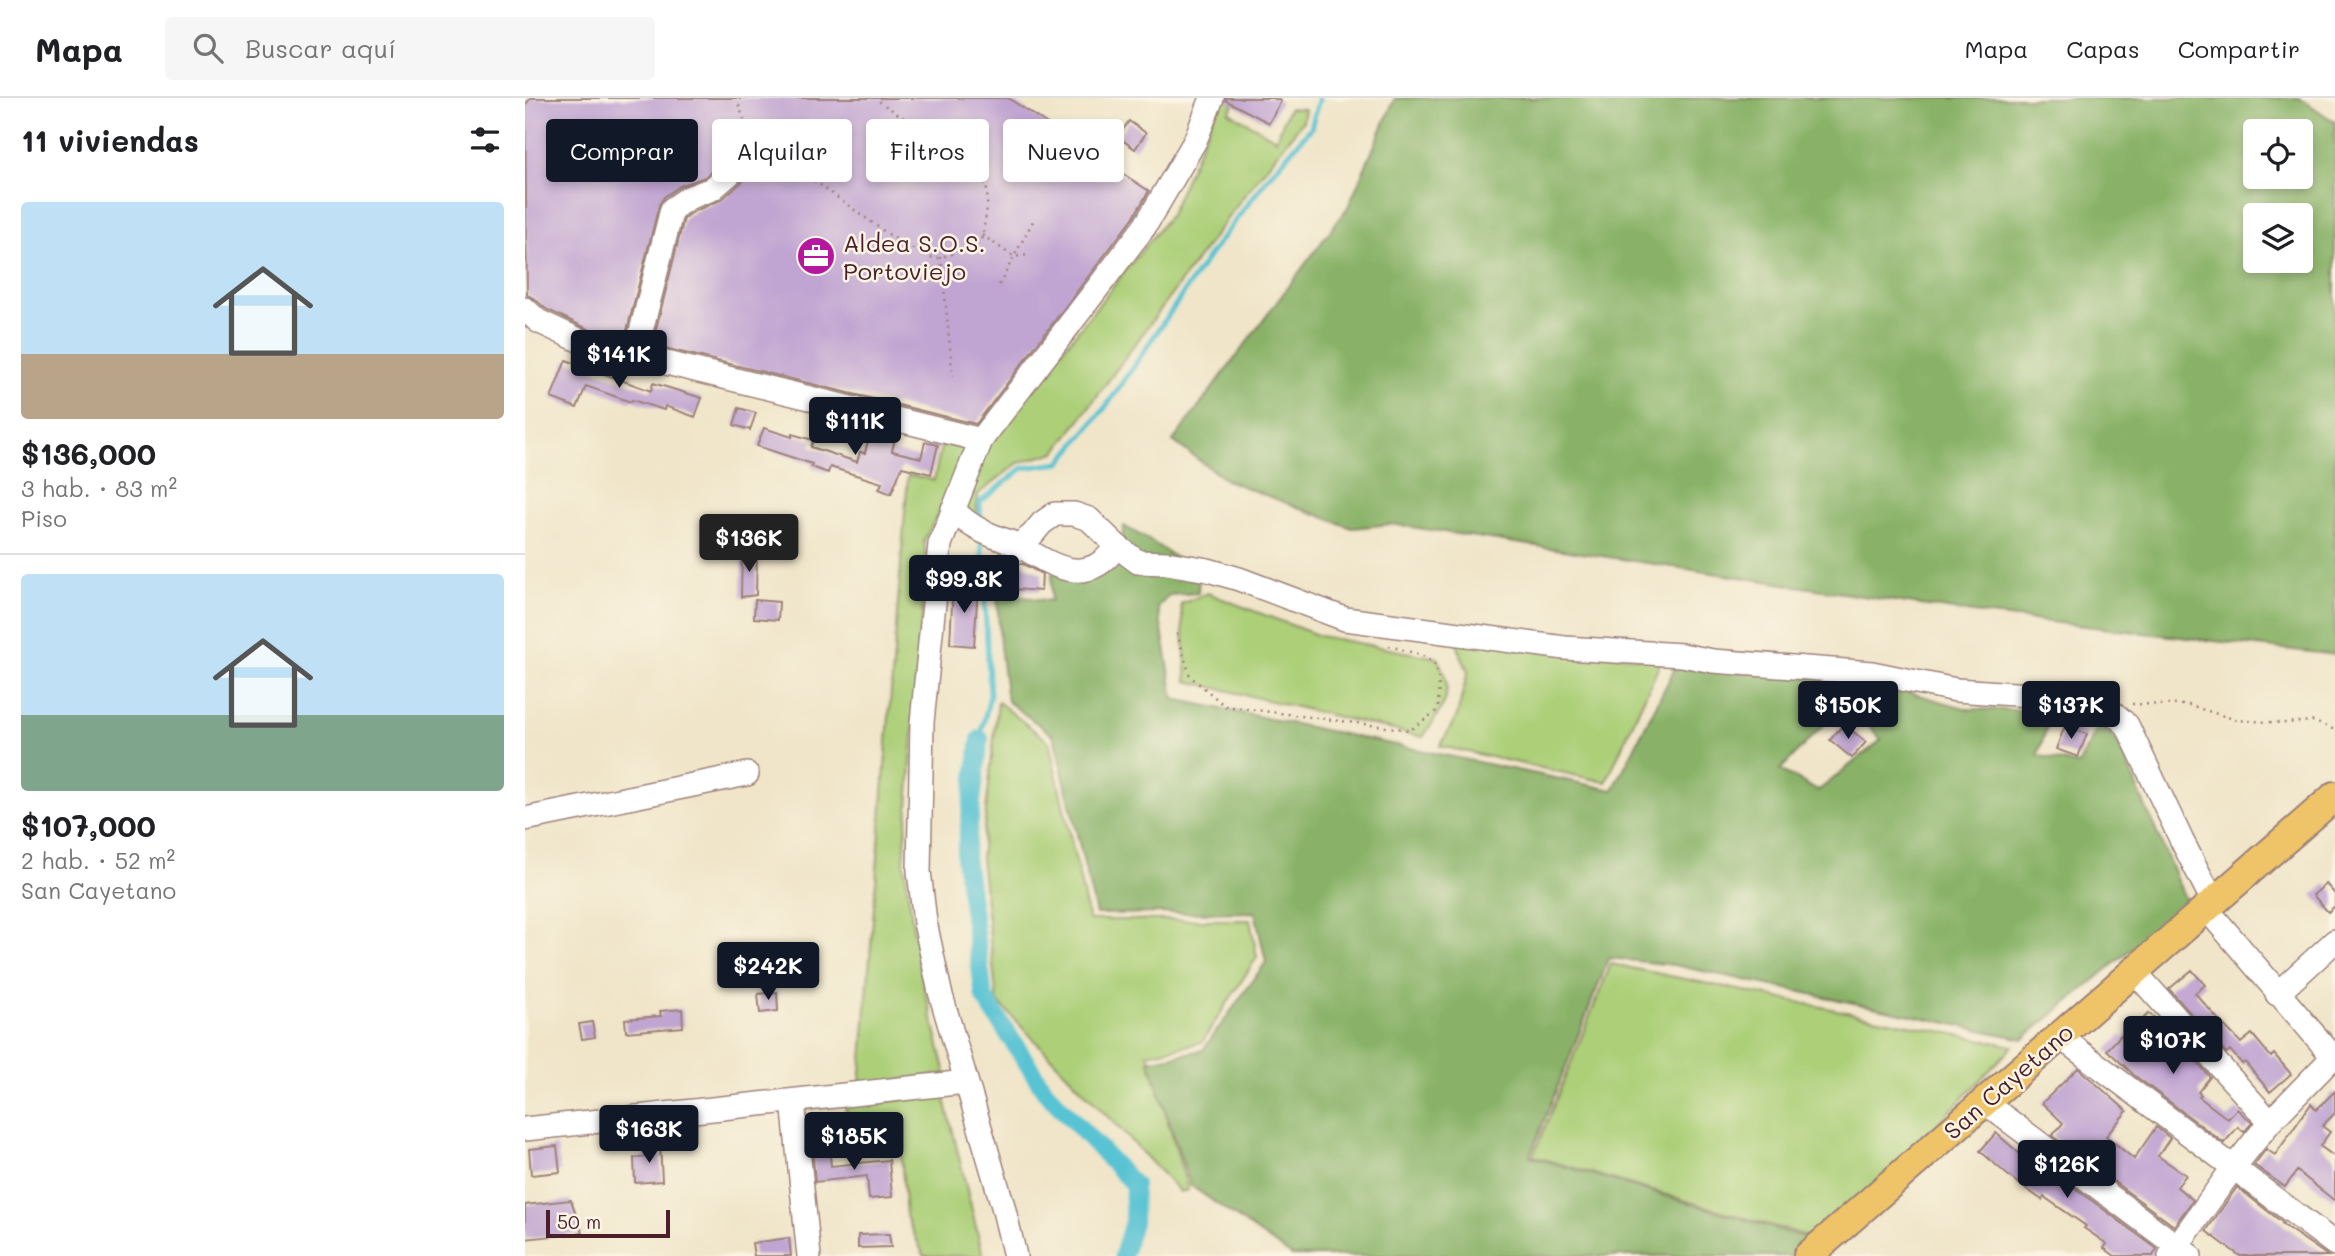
<!DOCTYPE html>
<html lang="es">
<meta charset="utf-8">
<style>
body{margin:0;font-family:Mali,sans-serif;background:#f6f6f6;color:#202124;height:100vh;display:flex;flex-direction:column;font-size:26px;white-space:nowrap}
*{box-sizing:border-box;margin:0}
p{font-size:23px;color:#757577}
.icon{flex:none;width:38px;height:38px;fill:none;stroke:currentColor;stroke-width:2;stroke-linecap:round;stroke-linejoin:round}
.map{position:relative;flex:1;overflow:hidden}
.details{display:flex;flex-direction:column;background:#fff;width:525px}
.details>*{flex:none}
.guide{position:absolute;left:21px;top:21px;width:665px;height:63px;display:flex;gap:14px}
.buttons{position:absolute;left:1718px;top:21px;display:grid;gap:14px}
.buttons a{display:grid;place-items:center;width:70px;height:70px;border-radius:7px;background:#fff;box-shadow:0 4px 10px #0003;font-size:35px}
.scale{position:absolute;left:21px;bottom:18px;width:124px;box-sizing:border-box;padding-left:7px;border:4px solid #4a1f2b;border-top:0;font-size:19px;line-height:24px;white-space:nowrap;color:#4a1f2b;-webkit-text-stroke:5px #fcf5e5;paint-order:stroke}
.price{position:absolute;translate:-50% -60px;padding:0 16px;border-radius:7px;background:#111827;color:#fff;font-size:23px;line-height:46px;filter:drop-shadow(0 2px 4px #0008)}
.price::after{content:'';position:absolute;left:50%;top:42px;width:21px;height:16px;margin-left:-10px;background:inherit;clip-path:polygon(0 0,100% 0,50% 100%)}
.price.active{background:#222;color:#fff}
ul{padding:0;list-style:none}
li{display:grid;align-content:center;gap:14px;height:371px;padding:0 21px}
li+li{border-top:2px solid #e0e0e0}
li span{display:grid;place-items:center;height:217px;border-radius:7px;color:#555}
li>.icon{margin-inline-start:auto}
span .icon{width:126px;height:126px;fill:#fffc;stroke-width:1}
li b{font-size:30px}
h2{display:flex;justify-content:space-between;align-items:center;height:84px;padding:0 21px;font-size:30px}
.tag{padding:0 24px;border-radius:7px;background:#fff;box-shadow:0 4px 10px #0003;font-size:24px;line-height:63px}
.tag.active{background:#111827;color:#fff}
header{display:flex;align-items:center;gap:42px;box-sizing:border-box;height:98px;padding:0 35px;background:#fff;border-bottom:2px solid #e0e0e0}
header strong{font-size:33px}
nav{display:flex;gap:38px;margin-inline-start:auto;font-size:24px}
.search{width:490px;height:63px;background:#f6f6f6;display:flex;align-items:center;gap:18px;box-sizing:border-box;padding:0 24px;border-radius:7px;color:#757577;font-size:26px}
main{display:flex;flex:1;min-height:0}
.map>svg:first-child{display:block}
.green{fill:#accf78;stroke:#7b7752;stroke-width:2}
.forest{fill:#89b268;stroke:#6a684a;stroke-width:2;fill-rule:evenodd}
.lines{fill:none;stroke-linecap:round;stroke-linejoin:round}
.stream{stroke:#58c3d3;stroke-width:5}
.canal{stroke:#58c3d3;stroke-width:18}
.building{fill:#c0a4d1}
.minor-casing{stroke:#9d827a;stroke-width:26}
.major-casing{stroke:#9d827a;stroke-width:32}
.path{stroke:#9d827a;stroke-width:2.5;stroke-dasharray:2 5;stroke-linecap:butt}
.minor{stroke:#fff;stroke-width:23}
.major{stroke:#efc469;stroke-width:28}
.labels{text-anchor:middle;dominant-baseline:central;stroke-width:5;stroke-linejoin:round;paint-order:stroke}
.poi-label{font-size:24px;fill:#4a1f2b;stroke:#fcf5e5;text-anchor:start}
.street-label{font-size:24px;fill:#4a1f2b;stroke:#fcf5e5}
</style>
<header>
<strong>Mapa</strong>
<div class="search"><svg class="icon" aria-label="search" viewBox="0 0 24 24"><circle cx="10" cy="10" r="6"/><path d="M15 15l6 6"/></svg>Buscar aquí</div>
<nav><a>Mapa</a><a>Capas</a><a>Compartir</a></nav>
</header>
<main>
<section class="details">
<h2>11 viviendas<svg class="icon" aria-label="filters" viewBox="0 0 24 24"><path d="M4 7h16M4 17h16"/><circle cx="9" cy="7" r="2"/><circle cx="15" cy="17" r="2"/></svg></h2>
<ul>
<li><span style="background:linear-gradient(#bfe0f5 70%,#b9a48a 0)"><svg class="icon" aria-label="home" viewBox="0 0 24 24"><path d="M3 11l9-7 9 7M6 9v11h12V9"/></svg></span><div><b>$136,000</b><p>3 hab. · 83 m²</p><p>Piso</p></div></li>
<li><span style="background:linear-gradient(#bfe0f5 65%,#7fa58c 0)"><svg class="icon" aria-label="home" viewBox="0 0 24 24"><path d="M3 11l9-7 9 7M6 9v11h12V9"/></svg></span><div><b>$107,000</b><p>2 hab. · 52 m²</p><p>San Cayetano</p></div></li>
</ul>
</section>
<div class="map">
<svg width="1810" height="1158" viewBox="0 0 1810 1158">
<rect width="100%" height="100%" fill="#fcf5e5"/>
<filter id="ink" filterUnits="userSpaceOnUse"><feTurbulence type="fractalNoise" baseFrequency=".0143" numOctaves="2"/><feDisplacementMap in="SourceGraphic" scale="14" xChannelSelector="R" yChannelSelector="G"/><feConvolveMatrix kernelMatrix="1 2 1 2 8 2 1 2 1" color-interpolation-filters="sRGB"/></filter>
<filter id="wash" filterUnits="userSpaceOnUse"><feTurbulence type="fractalNoise" baseFrequency=".00686" numOctaves="4" result="noise"/><feDisplacementMap in="SourceGraphic" scale="28" xChannelSelector="R" yChannelSelector="G"/><feGaussianBlur stdDeviation="1.57" result="paint"/><feColorMatrix in="noise" values="0 0 0 0 0 0 0 0 0 0 0 0 0 0 0 0 0 1.4 0 .05"/><feComposite in="paint" operator="in"/></filter>
<g filter="url(#wash)">
<rect width="100%" height="100%" fill="#f0e5c9"/>
<!-- green -->
<path class="green" d="M696,0H712L704,14L751,41L764,10L780,11L778,23L715,103L531,354L493,365L453,396L451,420L432,407L464,344L645,117Z
M418,340L449,345L399,443L401,461L379,764L393,864L421,976L335,987L383,377L409,382Z
M682,495L795,538L912,560C932,596 918,608 898,639L662,583L656,506Z
M933,537L1136,563L1081,684L915,648L932,618L943,573L933,551Z
M473,604L524,644L564,822H725L732,859L677,944L623,956L663,1092L655,1094L472,903L456,759Z
M1086,866L1488,948L1300,1143L1008,1058Z
M419,997L458,1158H399L381,1118L376,1056L328,1051L320,1007Z"/>
<!-- forest -->
<path class="forest" d="M870,0H1775L1810,24V557L1448,515L867,426L827,430L701,382L648,343L823,109ZM1731,33H1776V79H1731ZM1731,117H1776V163H1731Z
M599,428L629,445L674,476L673,495L644,497L633,509L649,601L1088,692L1150,570L1363,583L1333,620L1311,614L1255,672L1293,693L1356,642L1345,629L1372,591L1443,611L1527,613L1513,657L1553,667L1575,625L1594,647L1662,805L1498,941L1149,867L1084,860L1005,1058L1289,1142L1271,1158H767L665,1087L624,963L678,952L741,864L730,814L571,816L529,638L482,603L475,547L472,495L526,503L527,475L593,462Z"/>
<g class="lines">
<!-- stream -->
<path class="stream" d="M456,426L455,404L498,370L535,365L583,306L685,156L741,82L786,30L794,0
M455,641L465,597L456,439"/>
<!-- canal -->
<path class="canal" d="M455,641L440,759L459,899L520,993L609,1087L608,1124L598,1158"/>
</g>
<g id="blocks">
<!-- building -->
<path class="building" d="M6,0H483L624,93L608,120L451,326L127,247L159,120L170,113L196,102L248,57L252,50L253,43L249,36L243,33L230,35L180,79L155,88L139,99L134,107L100,240L65,232L21,211L10,201L2,197L0,7Z
M701,0H748L756,3L744,25L700,2Z
M604,23L621,35L610,51L593,39Z
M41,262L126,293L128,285L177,300L170,319L140,308L139,312L107,302L106,304L61,288L52,310L26,300Z
M214,310L231,315L225,332L209,327Z
M346,329L371,336L367,353L396,360L400,344L413,347L406,376L377,369L366,396L354,391L357,385L305,369L303,375L286,369L287,366L232,348L239,330L267,339V336L288,342L286,349L332,364L335,354L340,355Z
M217,453L232,454L231,497L216,499Z
M492,466H498L517,476L516,493L490,491Z
M428,487L453,489L449,548L425,546Z
M230,502L254,504L253,522L229,520Z
M1319,626L1341,644L1327,660L1305,642Z
M1540,628L1562,636L1553,659L1531,651Z
M1801,786L1810,796V808L1803,814L1788,797Z
M1667,872L1680,887L1670,895L1693,921L1716,945L1727,936L1746,959L1749,956L1766,976L1745,994L1720,964L1717,966L1705,952L1701,955L1644,891Z
M252,894L253,913L235,915L233,896Z
M157,911L158,929L101,934L100,921L136,918L135,913Z
M1624,915L1642,932L1637,937L1670,961L1685,979L1673,994L1676,997L1674,999L1703,1021L1712,1011L1727,1025L1719,1034L1713,1029L1699,1045L1609,977L1582,952L1596,937L1599,940Z
M67,924L70,939L57,941L54,926Z
M1553,970L1602,1013L1581,1038L1609,1061L1631,1029L1645,1040L1633,1058L1661,1077L1652,1089L1668,1102L1649,1128L1527,1038L1538,1025L1517,1005Z
M1810,993V1015L1797,1028L1805,1034L1795,1048L1810,1059V1103L1772,1073L1760,1089L1729,1067L1741,1051L1750,1057L1786,1006L1791,1012Z
M1471,1035L1511,1070L1515,1064L1632,1151L1628,1158H1590L1579,1150L1582,1146L1559,1130L1561,1128L1519,1099L1517,1102L1486,1080L1455,1053Z
M135,1046L137,1083L110,1085L109,1060L120,1059L119,1047Z
M304,1047L306,1068L364,1062L367,1099L344,1101L342,1078L290,1084L287,1049Z
M32,1048L35,1074L6,1077L4,1051Z
M1712,1089L1758,1125L1757,1126L1803,1158H1715L1681,1133Z
M46,1102L57,1135L0,1141V1107Z
M364,1136L366,1149L333,1150V1137Z
M264,1140L266,1158H229L227,1145Z"/>
</g>
</g>
<g filter="url(#ink)">
<use href="#blocks" fill-opacity="0" stroke="#9d827a" stroke-width="2"/>
<g class="lines">
<defs>
<path id="minor" d="M0,211L13,223L60,245L456,342
M110,257L147,111L163,100L187,91L239,46
M428,411C445,431 469,439 494,447L507,437L517,425L530,416H549L564,421L592,448L613,464L642,465L683,472L714,481L820,521L1040,550L1157,557L1188,563L1347,575L1431,592L1533,599L1586,613L1602,627L1657,743L1688,803
M494,447C529,469 562,490 592,448
M0,721L222,676
M1680,809L1810,961
M1609,873L1745,1024
M1752,896L1810,843
M1534,938L1810,1146
M268,1003L284,1158
M1459,1004L1665,1158
M0,1031L441,984
M490,1158L478,1108L415,894L400,824L394,773L397,624L415,446L456,342L620,128L670,43L687,0
M1645,1158L1708,1070L1745,1024L1810,957"/>
<path id="major" d="M1283,1158L1810,698"/>
</defs>
<!-- minor casing -->
<use href="#minor" class="minor-casing"/>
<!-- major casing -->
<use href="#major" class="major-casing"/>
<!-- path -->
<path class="path" d="M215,0L214,8L223,32
M403,37L410,31
M255,58L360,134L391,153L410,161L430,155L456,143C459,129 465,103 461,88C453,65 372,16 349,0
M456,82L465,69
M457,137L489,159L502,157
M416,159L428,279
M474,187L508,123
M652,535L665,578L700,608L885,632L913,612C915,558 914,562 864,548
M1607,606L1663,607L1712,622L1759,625L1787,623L1810,632"/>
<!-- minor -->
<use href="#minor" class="minor"/>
<!-- major -->
<use href="#major" class="major"/>
</g>
</g>
<!-- icons -->
<defs>
<symbol id="office-disc" viewBox="-11 -11 22 22"><circle r="9.5" fill="#b5179e" stroke="#fcf5e5"/><path d="M-6-3h4V-5.5h4V-3h4V5H-6ZM-1-4.5V-3h2v-1.5ZM-6 0V1H6V0Z" fill="#fff"/></symbol>
</defs>
<g fill-rule="evenodd">
<use href="#office-disc" x="269" y="136" width="44" height="44"/>
</g>
<g class="labels">
<!-- poi labels -->
<g class="poi-label">
<text x="318" y="144">Aldea S.O.S.<tspan x="318" dy="28">Portoviejo</tspan></text>
</g>
<!-- street labels -->
<g class="street-label">
<text transform="translate(1483 983) rotate(-41)">San Cayetano</text>
</g>
</g>
</svg>
<div class="buttons">
<a><svg class="icon" aria-label="locate" viewBox="0 0 24 24"><circle cx="12" cy="12" r="6"/><path d="M12 2v4M12 18v4M2 12h4M18 12h4"/></svg></a>
<a><svg class="icon" aria-label="layers" viewBox="0 0 24 24"><path d="M12 4l9 5-9 5-9-5zM3 14l9 5 9-5"/></svg></a>
</div>
<div class="scale">50 m</div>
<b class="price" style="left:94px;top:292px">$141K</b>
<b class="price" style="left:330px;top:359px">$111K</b>
<b class="price active" style="left:224px;top:476px">$136K</b>
<b class="price" style="left:439px;top:517px">$99.3K</b>
<b class="price" style="left:1323px;top:643px">$150K</b>
<b class="price" style="left:1546px;top:643px">$137K</b>
<b class="price" style="left:243px;top:904px">$242K</b>
<b class="price" style="left:1648px;top:978px">$107K</b>
<b class="price" style="left:124px;top:1067px">$163K</b>
<b class="price" style="left:329px;top:1074px">$185K</b>
<b class="price" style="left:1542px;top:1102px">$126K</b>
<div class="guide">
<a class="tag active">Comprar</a>
<a class="tag">Alquilar</a>
<a class="tag">Filtros</a>
<a class="tag">Nuevo</a>
</div>
</div>
</main>
